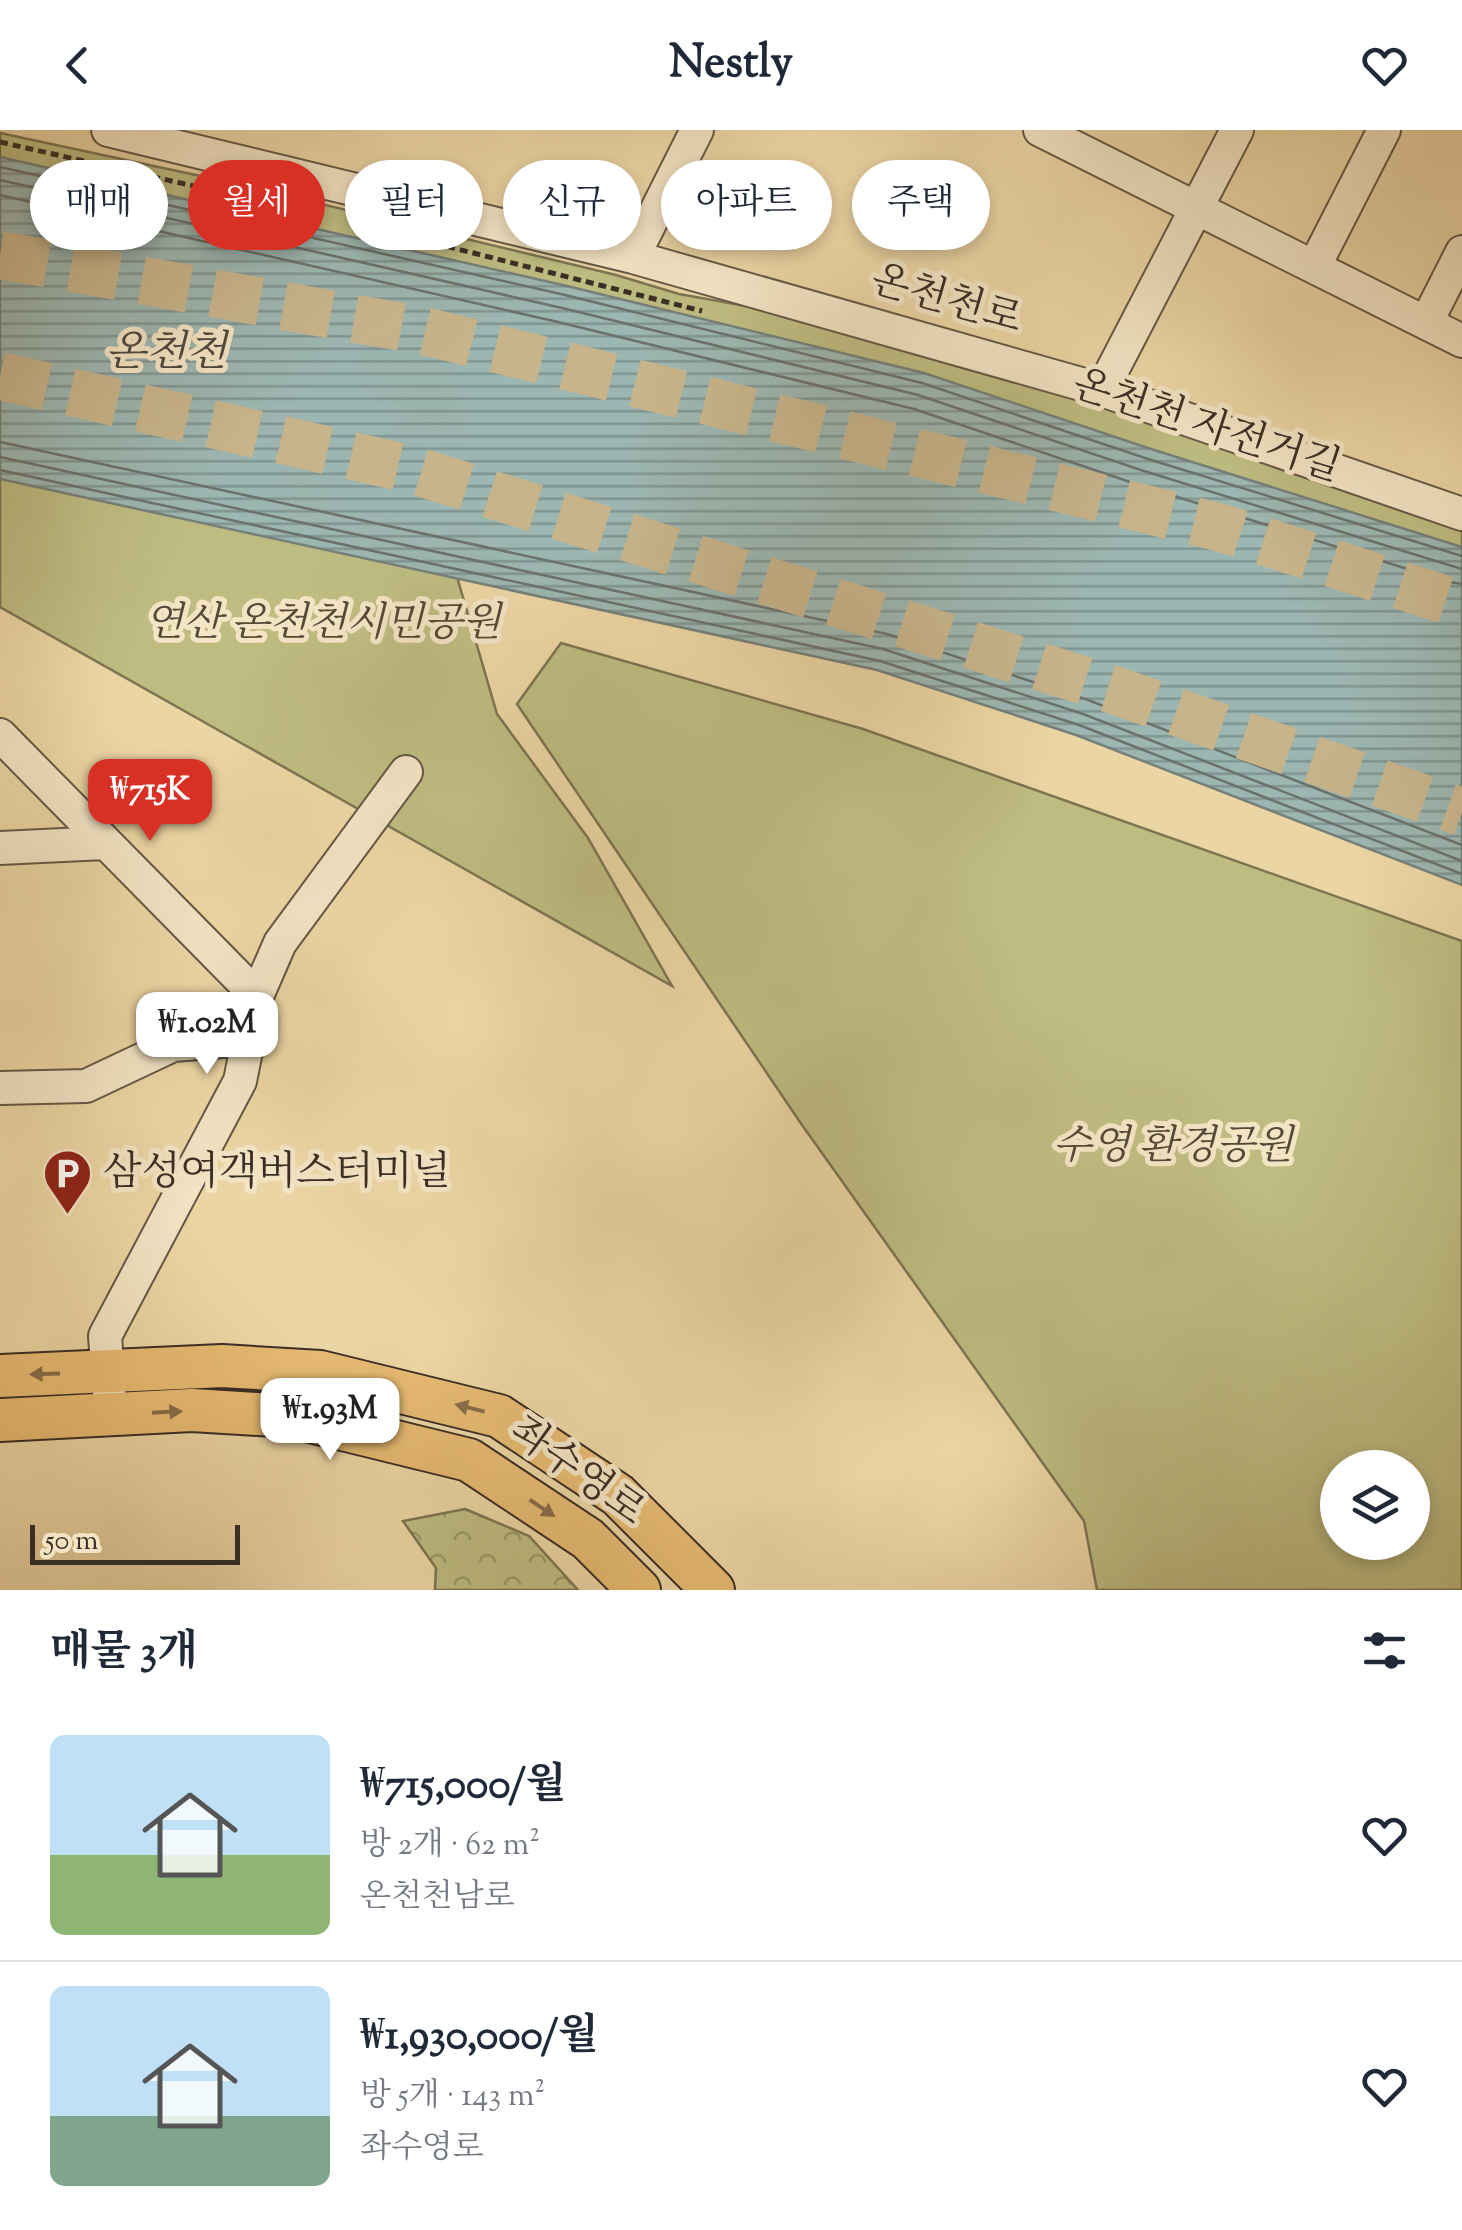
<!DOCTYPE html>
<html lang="ko">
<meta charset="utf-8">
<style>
body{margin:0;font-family:"Sorts Mill Goudy","Noto Serif KR",serif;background:#f6f6f7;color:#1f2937;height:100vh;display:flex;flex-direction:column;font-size:38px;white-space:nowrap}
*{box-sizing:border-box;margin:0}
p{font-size:32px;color:#747a83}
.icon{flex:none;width:55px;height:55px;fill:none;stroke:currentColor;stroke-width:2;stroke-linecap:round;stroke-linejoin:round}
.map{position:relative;height:1460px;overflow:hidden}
.sheet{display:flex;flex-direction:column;background:#fff;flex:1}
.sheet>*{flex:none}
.hud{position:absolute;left:30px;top:30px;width:1402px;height:90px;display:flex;gap:20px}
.controls{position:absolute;left:1320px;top:1320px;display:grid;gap:20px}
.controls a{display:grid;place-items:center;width:110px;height:110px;border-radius:50%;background:#fff;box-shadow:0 5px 15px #0003;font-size:50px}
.scale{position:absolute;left:30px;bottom:25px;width:210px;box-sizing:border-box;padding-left:10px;border:5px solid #3a2e25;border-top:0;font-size:28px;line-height:35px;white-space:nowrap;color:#3a2e25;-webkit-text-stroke:8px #f3e4c4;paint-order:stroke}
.price{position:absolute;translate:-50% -85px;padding:0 22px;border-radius:20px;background:#fff;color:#222;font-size:32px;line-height:65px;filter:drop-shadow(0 2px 5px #0008)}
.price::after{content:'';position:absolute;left:50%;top:60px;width:30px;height:22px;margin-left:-15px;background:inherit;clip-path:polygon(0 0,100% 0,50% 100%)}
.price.active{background:#d93025;color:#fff}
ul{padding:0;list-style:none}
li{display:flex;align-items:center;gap:30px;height:250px;padding:0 50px}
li+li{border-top:2px solid #e0e1e3}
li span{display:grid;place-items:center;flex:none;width:280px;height:200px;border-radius:15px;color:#555}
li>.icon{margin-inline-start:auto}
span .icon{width:120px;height:120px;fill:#fffc;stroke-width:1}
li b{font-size:42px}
h2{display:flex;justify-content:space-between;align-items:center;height:120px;padding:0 50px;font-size:42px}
.tag{padding:0 35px;border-radius:45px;background:#fff;box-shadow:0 5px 15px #0003;font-size:35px;line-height:90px}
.tag.active{background:#d93025;color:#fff}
header{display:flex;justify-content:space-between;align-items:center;height:130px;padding:0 50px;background:#fff;font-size:45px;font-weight:700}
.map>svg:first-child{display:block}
.green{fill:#bebc81;stroke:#7c7553;stroke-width:2.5;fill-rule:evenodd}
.forest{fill:url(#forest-crowns);stroke:#7c7553;stroke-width:2.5}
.water{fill:url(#water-rules);stroke:#758079;stroke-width:2.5}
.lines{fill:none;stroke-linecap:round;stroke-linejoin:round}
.shore{stroke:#6b726b;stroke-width:2.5}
.highway-tunnel{stroke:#c8b48b;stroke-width:48;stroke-dasharray:48 24;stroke-linecap:butt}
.minor-casing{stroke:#665845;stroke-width:36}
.major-casing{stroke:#3a2e25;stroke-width:46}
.path{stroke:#3a2e25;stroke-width:5;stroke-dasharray:8 5;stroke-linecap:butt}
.minor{stroke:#f3e4c4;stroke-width:32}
.major{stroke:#e6ba72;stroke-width:42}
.oneway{fill:#876d48}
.labels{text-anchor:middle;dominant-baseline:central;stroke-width:10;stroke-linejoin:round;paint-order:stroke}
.street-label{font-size:40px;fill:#3a2e25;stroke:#f3e4c4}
.park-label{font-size:40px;font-style:italic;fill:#544a37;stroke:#f3e4c4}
.poi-label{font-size:40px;fill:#3a2e25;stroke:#f3e4c4;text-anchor:start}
.water-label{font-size:42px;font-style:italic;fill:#4e4941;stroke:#f3e4c4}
</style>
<header><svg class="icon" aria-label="back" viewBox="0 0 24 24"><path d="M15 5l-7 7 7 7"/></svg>Nestly<svg class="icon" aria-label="heart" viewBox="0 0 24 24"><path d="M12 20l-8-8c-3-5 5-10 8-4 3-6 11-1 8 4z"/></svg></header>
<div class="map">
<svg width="1462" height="1460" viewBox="0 0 1462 1460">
<defs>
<pattern id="forest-crowns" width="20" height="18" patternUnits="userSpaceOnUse" patternTransform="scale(2.5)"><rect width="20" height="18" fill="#bebc81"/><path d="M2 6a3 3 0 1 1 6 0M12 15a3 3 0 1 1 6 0" fill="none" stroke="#9b9969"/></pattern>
<pattern id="water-rules" width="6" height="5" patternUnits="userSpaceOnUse" patternTransform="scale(2.5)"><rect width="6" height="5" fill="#9cb6b1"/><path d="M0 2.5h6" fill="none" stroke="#809490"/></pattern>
</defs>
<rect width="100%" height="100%" fill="#ecd5a4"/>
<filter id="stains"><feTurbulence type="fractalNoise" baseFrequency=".002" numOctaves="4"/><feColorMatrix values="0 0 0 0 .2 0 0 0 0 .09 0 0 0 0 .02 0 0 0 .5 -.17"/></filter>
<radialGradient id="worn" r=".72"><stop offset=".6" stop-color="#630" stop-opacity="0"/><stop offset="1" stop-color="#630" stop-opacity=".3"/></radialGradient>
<!-- green -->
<path class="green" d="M0,3L247,56L616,145L679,164L807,187L959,221L1462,391V437L0,66Z
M0,276L436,375L497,584L588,708L672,856L0,477Z
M561,513L863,599L1462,811V1460H1097L1084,1391L802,995L517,574ZM1338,1338H1412V1412H1338Z"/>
<!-- forest -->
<path class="forest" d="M465,1379L529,1406L578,1460H435L436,1438L403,1391Z"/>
<!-- water -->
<path class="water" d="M0,27L567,156L924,243L1151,319L1462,417V755L1076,605L877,540L0,349Z"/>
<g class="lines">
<!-- shore -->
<path class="shore" d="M0,37L565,165L922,253L1148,329L1462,426
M0,50L562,178L918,265L1144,341L1462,439
M0,65L558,192L914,279L1139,355L1449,452L1462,454
M0,312L887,504L1088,570L1462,715
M0,327L883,519L1083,584L1462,731
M0,340L880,531L1079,595L1462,744"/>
<!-- highway-tunnel -->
<path class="highway-tunnel" d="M0,125L424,201L1222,398L1462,475
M0,246L410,339L1111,559L1462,682"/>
<defs>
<path id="minor" d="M108,0L633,127L1102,260L1462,384
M1040,0L1462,211
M633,127L697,0
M1314,137L1384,0
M1426,193L1462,122
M1102,260L1237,0
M0,605L257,866
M0,718L105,713
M0,958L86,956L173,915L248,909
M109,1261L105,1206L240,951L257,866L280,813L406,642"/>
<path id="major" d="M0,1246L222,1236L320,1242L499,1286L618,1365L713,1460
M0,1290L192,1280L290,1286L469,1330L588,1409L639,1460"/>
</defs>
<!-- minor casing -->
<use href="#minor" class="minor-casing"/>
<!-- major casing -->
<use href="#major" class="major-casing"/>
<!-- path -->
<path class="path" d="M0,12L251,69
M422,110L702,181"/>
<!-- minor -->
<use href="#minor" class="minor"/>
<!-- major -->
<use href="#major" class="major"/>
</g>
<!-- one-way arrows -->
<defs><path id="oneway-solid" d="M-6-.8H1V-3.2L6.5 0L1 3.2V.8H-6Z" transform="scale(2.5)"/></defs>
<g class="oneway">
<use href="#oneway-solid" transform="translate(45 1244) rotate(178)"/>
<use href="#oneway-solid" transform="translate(470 1278) rotate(-166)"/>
<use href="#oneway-solid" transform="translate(167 1282) rotate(-3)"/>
<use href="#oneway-solid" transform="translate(542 1378) rotate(34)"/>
</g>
<!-- icons -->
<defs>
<symbol id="parking-pin" viewBox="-11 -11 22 30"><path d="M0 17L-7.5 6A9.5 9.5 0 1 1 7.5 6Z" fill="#8f2418" stroke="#f3e4c4"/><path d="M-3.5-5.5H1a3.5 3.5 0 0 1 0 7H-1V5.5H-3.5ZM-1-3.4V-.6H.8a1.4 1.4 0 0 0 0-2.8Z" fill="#fff"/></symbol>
</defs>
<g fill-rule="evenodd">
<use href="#parking-pin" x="40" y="1016" width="55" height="75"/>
</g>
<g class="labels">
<!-- street labels -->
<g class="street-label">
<text transform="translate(946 172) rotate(16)">온천천로</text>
<text transform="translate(1206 298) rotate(18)">온천천 자전거길</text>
<text transform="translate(576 1343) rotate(36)">좌수영로</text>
</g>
<!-- park labels -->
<g class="park-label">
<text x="323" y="495">연산 온천천시민공원</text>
<text x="1173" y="1018">수영 환경공원</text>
</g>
<!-- poi labels -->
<g class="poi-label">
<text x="103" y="1044">삼성여객버스터미널</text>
</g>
<!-- water labels -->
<g class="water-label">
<text x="166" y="225">온천천</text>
</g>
</g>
<rect width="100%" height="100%" filter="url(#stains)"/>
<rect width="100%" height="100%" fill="url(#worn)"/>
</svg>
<div class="controls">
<a><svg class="icon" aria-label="layers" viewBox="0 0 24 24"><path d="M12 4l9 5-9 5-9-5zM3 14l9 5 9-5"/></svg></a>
</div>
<div class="scale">50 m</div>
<b class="price active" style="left:150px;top:714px">₩715K</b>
<b class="price" style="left:207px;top:947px">₩1.02M</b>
<b class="price" style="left:330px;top:1333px">₩1.93M</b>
<div class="hud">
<a class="tag">매매</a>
<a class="tag active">월세</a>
<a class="tag">필터</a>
<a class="tag">신규</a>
<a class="tag">아파트</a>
<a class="tag">주택</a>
</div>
</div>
<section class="sheet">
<h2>매물 3개<svg class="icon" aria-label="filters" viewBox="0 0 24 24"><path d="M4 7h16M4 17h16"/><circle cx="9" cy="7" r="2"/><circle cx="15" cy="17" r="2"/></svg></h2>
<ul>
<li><span style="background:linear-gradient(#bfe0f5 60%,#8fb573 0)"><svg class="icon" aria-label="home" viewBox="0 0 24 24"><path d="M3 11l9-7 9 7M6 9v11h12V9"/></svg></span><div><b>₩715,000/월</b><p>방 2개 · 62 m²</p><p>온천천남로</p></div><svg class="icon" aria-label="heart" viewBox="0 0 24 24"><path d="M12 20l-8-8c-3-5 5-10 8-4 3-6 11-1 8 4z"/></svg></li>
<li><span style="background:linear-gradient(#bfe0f5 65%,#7fa58c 0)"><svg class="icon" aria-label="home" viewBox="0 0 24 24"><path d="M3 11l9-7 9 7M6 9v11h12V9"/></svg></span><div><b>₩1,930,000/월</b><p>방 5개 · 143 m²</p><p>좌수영로</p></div><svg class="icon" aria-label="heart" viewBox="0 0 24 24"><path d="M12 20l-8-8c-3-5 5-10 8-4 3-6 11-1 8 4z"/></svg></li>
</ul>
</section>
